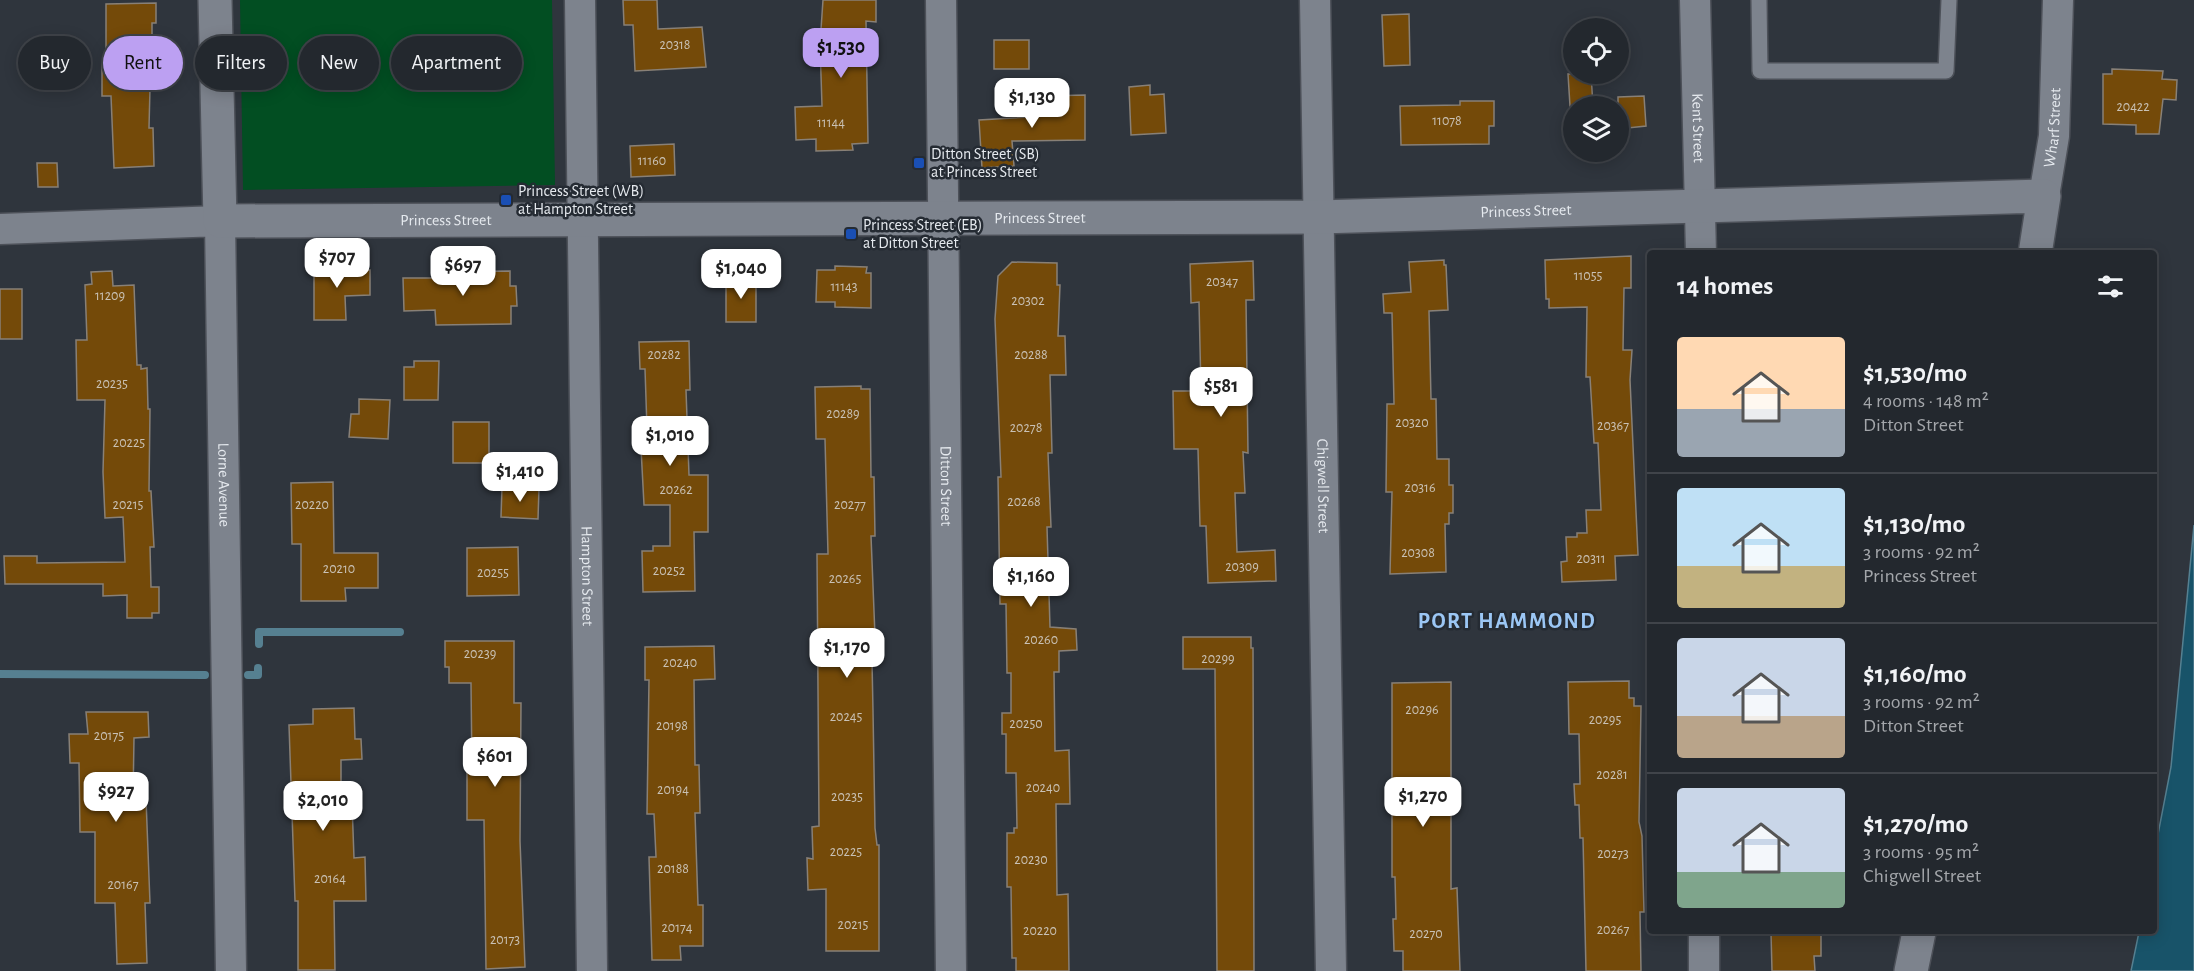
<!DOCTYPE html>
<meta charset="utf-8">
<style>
body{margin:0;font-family:"Alegreya Sans",sans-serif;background:#2f343a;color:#f1f3f6;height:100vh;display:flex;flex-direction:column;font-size:22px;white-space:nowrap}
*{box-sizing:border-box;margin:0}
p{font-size:20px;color:#a3a6aa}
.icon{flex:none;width:33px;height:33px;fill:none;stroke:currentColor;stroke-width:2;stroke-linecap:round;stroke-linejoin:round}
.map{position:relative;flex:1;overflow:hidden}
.sheet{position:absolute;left:1647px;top:250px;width:510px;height:684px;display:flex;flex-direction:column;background:#23282e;border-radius:6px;box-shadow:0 3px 15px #0003,0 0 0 2px #40444a}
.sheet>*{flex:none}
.guide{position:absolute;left:18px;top:36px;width:570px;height:54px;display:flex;gap:12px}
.controls{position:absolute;left:1563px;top:18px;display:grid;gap:12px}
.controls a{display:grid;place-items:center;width:66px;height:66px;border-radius:50%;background:#23282e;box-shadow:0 3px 15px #0003,0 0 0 2px #40444a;font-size:30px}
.price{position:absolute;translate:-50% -51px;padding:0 14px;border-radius:12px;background:#fff;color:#222;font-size:20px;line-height:39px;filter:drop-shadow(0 2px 3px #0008)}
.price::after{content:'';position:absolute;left:50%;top:36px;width:18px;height:14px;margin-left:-9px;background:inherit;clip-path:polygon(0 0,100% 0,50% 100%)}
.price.selected{background:#bca0f2;color:#111}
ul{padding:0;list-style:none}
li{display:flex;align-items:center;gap:18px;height:150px;padding:0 30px}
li+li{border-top:2px solid #40444a}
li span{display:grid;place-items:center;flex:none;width:168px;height:120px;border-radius:6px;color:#555}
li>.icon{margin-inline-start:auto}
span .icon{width:72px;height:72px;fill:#fffc;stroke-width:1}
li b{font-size:26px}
h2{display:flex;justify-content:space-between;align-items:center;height:72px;padding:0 30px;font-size:26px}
.tag{padding:0 21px;border-radius:27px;background:#23282e;box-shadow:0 3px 15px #0003,0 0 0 2px #40444a;font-size:21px;line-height:54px}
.tag.selected{background:#bca0f2;color:#111}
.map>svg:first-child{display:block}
.green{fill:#024e22}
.water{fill:#185369;stroke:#568091;stroke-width:1.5}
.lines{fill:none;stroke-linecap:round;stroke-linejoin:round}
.stream{stroke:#568091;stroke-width:8}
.building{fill:#744a09;stroke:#888077;stroke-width:1.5}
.service-casing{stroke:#4d5159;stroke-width:18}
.minor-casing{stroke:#4d5159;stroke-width:33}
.tertiary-casing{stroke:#4d5159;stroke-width:36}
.service{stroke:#7d838d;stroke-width:15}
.minor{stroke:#7d838d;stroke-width:30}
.tertiary{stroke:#7d838d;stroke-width:33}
.transit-dot{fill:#1a4fb4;stroke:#252b33;stroke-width:2}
.labels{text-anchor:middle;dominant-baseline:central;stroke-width:5;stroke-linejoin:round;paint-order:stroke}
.number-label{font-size:14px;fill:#c9c1b5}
.street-label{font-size:16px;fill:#e5e9ee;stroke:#252b33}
.poi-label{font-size:16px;fill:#e5e9ee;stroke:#252b33;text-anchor:start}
.district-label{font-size:22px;font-weight:bold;letter-spacing:1.5px;fill:#9bc6f4;stroke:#252b33}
</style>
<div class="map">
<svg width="2194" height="971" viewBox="0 0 2194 971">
<rect width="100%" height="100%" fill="#2f353d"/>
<!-- green -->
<path class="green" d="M240,0H552L555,185L243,190Z"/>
<!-- water -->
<path class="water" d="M2194,525V971H2131L2139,932H2154V855L2171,767Z"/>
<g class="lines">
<!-- stream -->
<path class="stream" d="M259,644V632H400
M0,674L205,675
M248,675H258V668"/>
</g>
<!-- building -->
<path class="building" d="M623,0H657L658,29L702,27L706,67L635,71L633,25H624Z
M823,0H876V22L866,21L868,143L852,144L853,150L816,151V139L796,140L795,107L822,106L820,44Z
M156,3V23H152V36H145L147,88H150L149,128H153L154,166L114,168L111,96H102V64H106V4Z
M1409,14L1410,65L1384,66L1382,15Z
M994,40H1029V69H994Z
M2112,69L2163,71L2162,79L2177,80L2176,100L2163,99L2159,134H2136V125L2103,124V74H2112Z
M1568,74H1591L1593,106H1570Z
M1150,85V95L1164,94L1166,133L1131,135L1129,87Z
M1085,95V140L1012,141L1014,166L982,168L979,120L1046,116L1045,96Z
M1644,96L1646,126L1618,129V97Z
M1460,101H1494V126H1489V144L1401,145L1400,106L1460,105Z
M674,144L675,175L631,177L630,146Z
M37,163H57L58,187H38Z
M1631,256V288H1624L1623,350H1632L1630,380L1638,555L1615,556L1616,580L1562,582L1561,562L1567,561L1566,537H1577V533H1587L1586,510H1601L1598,443H1594L1590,377H1586L1587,307L1549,308V299H1546L1545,260Z
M1444,260V265H1446L1448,310L1429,311L1431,399H1436L1437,459H1449V485H1453V513H1449V524H1445L1446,572L1390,574L1392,492H1386L1387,404H1394L1392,313H1384L1383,294L1411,292L1409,262Z
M347,261V270H370V295L345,296L346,320H314V262Z
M1253,261L1254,300H1246L1248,453L1243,452L1245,493H1235L1237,552L1275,550L1276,581L1208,583L1206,526H1200L1198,449H1174L1173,391H1201L1199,302L1191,303L1190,264Z
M1012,262L1057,263V285H1060L1058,336H1065L1066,375H1050L1052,453H1048L1051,527H1047L1050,627L1076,629L1077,650L1059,651V672H1054L1055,751L1069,750L1070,804H1056L1057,895L1068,894L1069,971H1016V958H1012L1011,887H1007V833H1014V828H1017L1016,773H1006V734H1002V713H1011V673H1007L1006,604H1000L998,477H1001L995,319L998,276Z
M835,266L867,267L866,273H871V308L835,307V302H816L817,270H835Z
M112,271L113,286L134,285L137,365H141V369L147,368L148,409H150L149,491H151L154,547H150L151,587H159V613H152V618H127V595L103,596V584H5L4,556H37V563L125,562L123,517L105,518L103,472L105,400H77L76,340H87L85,285L92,284L91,272Z
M510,271V286H516L517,306H511V324L436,325L435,310L404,311L403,278H436V272Z
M726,279H756V322H726Z
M0,289H22V339H0Z
M689,341L690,390H686L689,475H708V532H694L695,591L643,592L642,551H653V546H670V505H644L640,429H647L645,369H640L639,342Z
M414,361H439L438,400H404V367H414Z
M861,386V389H870L871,477H874L875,536H871L876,661H872L873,711L875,828L877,845H879V951H826V889L808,890L807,858L813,859L812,827L819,826L817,554H828L825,439H816L815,387Z
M359,399L390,400L388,439L349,437L351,414H359Z
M453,422H489V463H453Z
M333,482L334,553H378V588H345L346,601H301V544H292L291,483Z
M502,487L539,488L538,519L501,517Z
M518,547L519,595L467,596V548Z
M1183,637H1251V648H1253L1254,971H1217L1215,669H1183Z
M445,641H514V703H521L520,841L525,967L486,969L484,820H467V771H472L471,683H449V667H445Z
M714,646L715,679L694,680L695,765H699L700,813H695L698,905H703V946H680L681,960H652L649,857H656L654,814H647L649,680H645V647Z
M1629,681V698H1634V706H1641L1639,822L1642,836L1644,912H1640L1641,971H1586L1583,838H1580L1579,805H1575L1574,784H1580L1579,734H1569L1568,682Z
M1451,682V889L1457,888L1460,971H1403V951H1394L1393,919H1396L1395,877H1392V683Z
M354,708L355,739H361L362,759L341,760V803H352L354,858L365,857L366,901H334L335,970H298V901H295L289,725L313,724V709Z
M86,712H148L149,737L134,738L133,799H146L150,903H145L147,963L117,964L115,903H95V832H80L79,763H70L69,734H88Z
M1782,932H1821V956H1814L1815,971H1772L1771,933Z"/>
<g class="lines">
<defs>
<path id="service" d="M1759,0L1760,71H1946L1949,0"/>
<g id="minor">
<path id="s1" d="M580,0L592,971"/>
<path id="s2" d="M941,0L951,971"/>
<path id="s3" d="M1315,0L1331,971"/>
<path id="s4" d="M1695,0L1701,254"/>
<path id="s5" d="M2044,196L2054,136L2058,0"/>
<path id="s6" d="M0,229L220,221L231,971"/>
<path d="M1704,932V971"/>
</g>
<g id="tertiary">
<path id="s7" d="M215,0L220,221L1319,217L2044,196L2035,254"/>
<path d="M1911,971L1919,932"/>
</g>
</defs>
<!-- service casing -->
<use href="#service" class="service-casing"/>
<!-- minor casing -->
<use href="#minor" class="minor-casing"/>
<!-- tertiary casing -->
<use href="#tertiary" class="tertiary-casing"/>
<!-- service -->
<use href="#service" class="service"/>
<!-- minor -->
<use href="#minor" class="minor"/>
<!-- tertiary -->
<use href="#tertiary" class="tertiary"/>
</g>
<!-- markers -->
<g class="transit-dot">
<rect x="913" y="157" width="12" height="12" rx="3"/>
<rect x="500" y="194" width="12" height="12" rx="3"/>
<rect x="845" y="228" width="12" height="12" rx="3"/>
</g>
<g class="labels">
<!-- number labels -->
<g class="number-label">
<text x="675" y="45">20318</text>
<text x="2133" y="107">20422</text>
<text x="1447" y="121">11078</text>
<text x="831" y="123">11144</text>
<text x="652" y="161">11160</text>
<text x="1588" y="276">11055</text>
<text x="1222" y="282">20347</text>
<text x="844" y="287">11143</text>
<text x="110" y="296">11209</text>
<text x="1028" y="301">20302</text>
<text x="664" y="355">20282</text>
<text x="1031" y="355">20288</text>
<text x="112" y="384">20235</text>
<text x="843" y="414">20289</text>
<text x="1412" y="423">20320</text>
<text x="1613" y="426">20367</text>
<text x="1026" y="428">20278</text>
<text x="129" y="443">20225</text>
<text x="1420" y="488">20316</text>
<text x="676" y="490">20262</text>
<text x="1024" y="502">20268</text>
<text x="128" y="505">20215</text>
<text x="312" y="505">20220</text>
<text x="850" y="505">20277</text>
<text x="1418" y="553">20308</text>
<text x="1591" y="559">20311</text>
<text x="1242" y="567">20309</text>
<text x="339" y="569">20210</text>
<text x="669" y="571">20252</text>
<text x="493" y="573">20255</text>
<text x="845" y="579">20265</text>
<text x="1041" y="640">20260</text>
<text x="480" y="654">20239</text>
<text x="1218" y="659">20299</text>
<text x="680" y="663">20240</text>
<text x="1422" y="710">20296</text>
<text x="846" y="717">20245</text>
<text x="1605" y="720">20295</text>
<text x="1026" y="724">20250</text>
<text x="672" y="726">20198</text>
<text x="109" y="736">20175</text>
<text x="1612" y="775">20281</text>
<text x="1043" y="788">20240</text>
<text x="673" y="790">20194</text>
<text x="847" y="797">20235</text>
<text x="846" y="852">20225</text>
<text x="1613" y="854">20273</text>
<text x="1031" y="860">20230</text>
<text x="673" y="869">20188</text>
<text x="330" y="879">20164</text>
<text x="123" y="885">20167</text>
<text x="853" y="925">20215</text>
<text x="677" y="928">20174</text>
<text x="1613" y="930">20267</text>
<text x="1040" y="931">20220</text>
<text x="1426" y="934">20270</text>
<text x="505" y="940">20173</text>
</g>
<!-- street labels -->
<g class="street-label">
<text stroke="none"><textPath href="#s4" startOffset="128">Kent Street</textPath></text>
<text stroke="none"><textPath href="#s5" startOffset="69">Wharf Street</textPath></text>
<text stroke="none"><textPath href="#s7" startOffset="1527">Princess Street</textPath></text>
<text stroke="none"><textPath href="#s7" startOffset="1041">Princess Street</textPath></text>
<text stroke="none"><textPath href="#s7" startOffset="447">Princess Street</textPath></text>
<text stroke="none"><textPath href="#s6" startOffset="484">Lorne Avenue</textPath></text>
<text stroke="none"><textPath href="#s3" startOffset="486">Chigwell Street</textPath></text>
<text stroke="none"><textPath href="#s2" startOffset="486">Ditton Street</textPath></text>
<text stroke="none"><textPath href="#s1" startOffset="576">Hampton Street</textPath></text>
</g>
<!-- poi labels -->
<g class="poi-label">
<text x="931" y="154">Ditton Street (SB)<tspan x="931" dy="18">at Princess Street</tspan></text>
<text x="518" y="191">Princess Street (WB)<tspan x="518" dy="18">at Hampton Street</tspan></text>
<text x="863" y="225">Princess Street (EB)<tspan x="863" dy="18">at Ditton Street</tspan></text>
</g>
<!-- district labels -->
<g class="district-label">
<text x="1507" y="621">PORT HAMMOND</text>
</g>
</g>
</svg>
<div class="controls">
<a><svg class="icon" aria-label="locate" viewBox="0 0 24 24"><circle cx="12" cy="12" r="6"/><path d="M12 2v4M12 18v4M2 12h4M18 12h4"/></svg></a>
<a><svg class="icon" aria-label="layers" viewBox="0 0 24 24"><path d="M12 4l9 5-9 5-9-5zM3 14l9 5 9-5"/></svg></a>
</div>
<b class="price selected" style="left:841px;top:79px">$1,530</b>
<b class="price" style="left:1032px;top:129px">$1,130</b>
<b class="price" style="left:337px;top:289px">$707</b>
<b class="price" style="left:463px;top:297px">$697</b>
<b class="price" style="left:741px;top:300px">$1,040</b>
<b class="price" style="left:1221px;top:418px">$581</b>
<b class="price" style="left:670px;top:467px">$1,010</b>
<b class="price" style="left:520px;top:503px">$1,410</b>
<b class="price" style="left:1031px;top:608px">$1,160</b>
<b class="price" style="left:847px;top:679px">$1,170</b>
<b class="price" style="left:495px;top:788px">$601</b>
<b class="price" style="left:116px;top:823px">$927</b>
<b class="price" style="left:1423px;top:828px">$1,270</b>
<b class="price" style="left:323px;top:832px">$2,010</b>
<div class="guide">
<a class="tag">Buy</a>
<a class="tag selected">Rent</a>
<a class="tag">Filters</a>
<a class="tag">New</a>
<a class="tag">Apartment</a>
</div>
<section class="sheet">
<h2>14 homes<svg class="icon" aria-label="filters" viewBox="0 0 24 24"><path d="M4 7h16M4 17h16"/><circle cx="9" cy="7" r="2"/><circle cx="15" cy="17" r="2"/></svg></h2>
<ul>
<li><span style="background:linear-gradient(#ffd9b3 60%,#9aa5b1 0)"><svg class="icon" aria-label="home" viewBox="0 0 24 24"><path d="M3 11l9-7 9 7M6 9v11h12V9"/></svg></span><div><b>$1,530/mo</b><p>4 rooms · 148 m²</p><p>Ditton Street</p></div></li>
<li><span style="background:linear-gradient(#bfe0f5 65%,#c2b280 0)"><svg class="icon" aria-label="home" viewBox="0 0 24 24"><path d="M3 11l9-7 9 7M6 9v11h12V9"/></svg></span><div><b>$1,130/mo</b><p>3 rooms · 92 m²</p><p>Princess Street</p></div></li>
<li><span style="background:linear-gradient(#c9d6e8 65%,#b9a48a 0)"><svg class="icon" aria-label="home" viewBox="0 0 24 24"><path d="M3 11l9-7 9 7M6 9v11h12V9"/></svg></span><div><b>$1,160/mo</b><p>3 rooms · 92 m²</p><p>Ditton Street</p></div></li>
<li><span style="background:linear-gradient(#c9d6e8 70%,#7fa58c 0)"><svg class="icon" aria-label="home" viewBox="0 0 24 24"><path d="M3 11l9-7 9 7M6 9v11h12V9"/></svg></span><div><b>$1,270/mo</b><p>3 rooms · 95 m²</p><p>Chigwell Street</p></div></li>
</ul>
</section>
</div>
